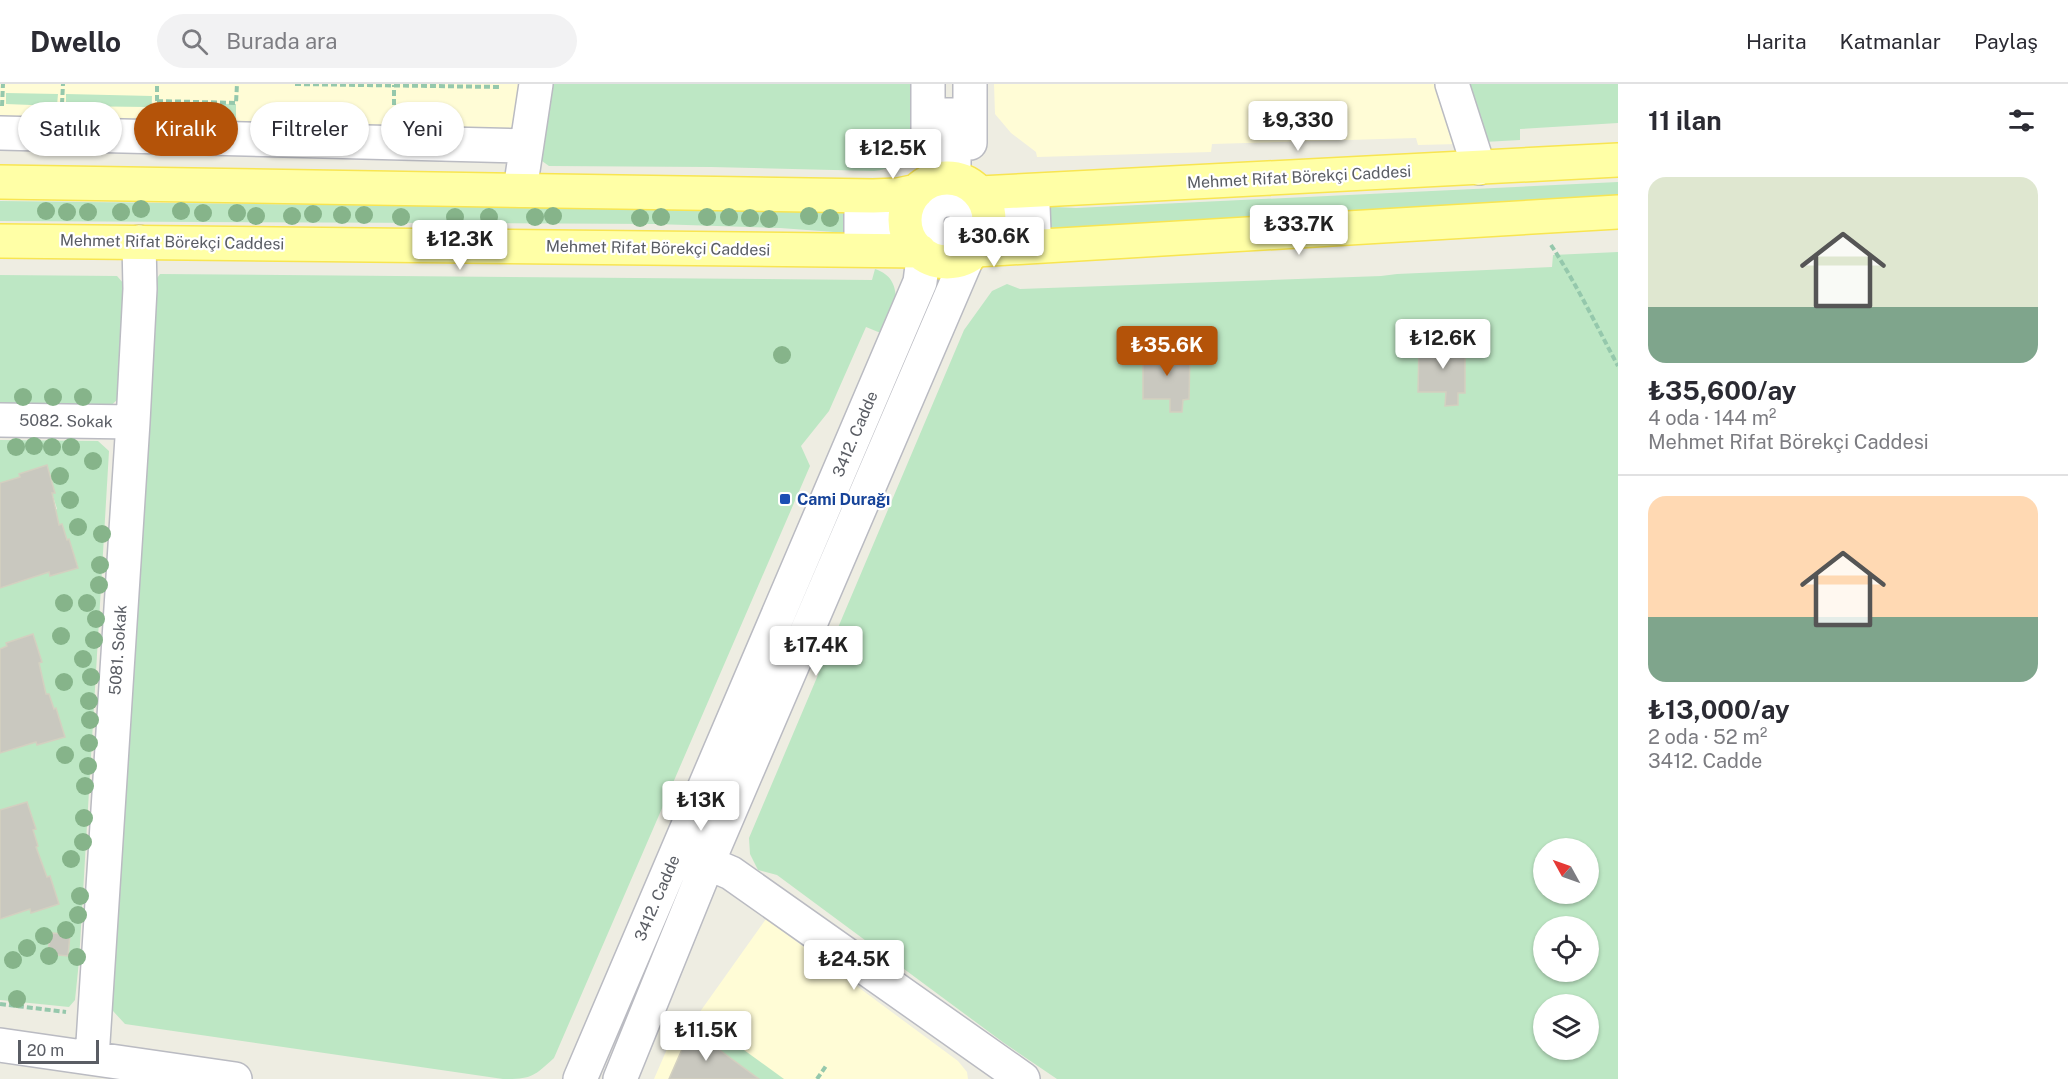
<!DOCTYPE html>
<html lang="tr">
<meta charset="utf-8">
<style>
body{margin:0;font-family:"Public Sans",sans-serif;background:#f2f2f3;color:#2b2b33;height:100vh;display:flex;flex-direction:column;font-size:22px;white-space:nowrap}
*{box-sizing:border-box;margin:0}
p{font-size:20px;color:#7c7c81}
.icon{flex:none;width:33px;height:33px;fill:none;stroke:currentColor;stroke-width:2;stroke-linecap:round;stroke-linejoin:round}
.map{position:relative;flex:1;overflow:hidden}
.panel{display:flex;flex-direction:column;background:#fff;width:450px}
.panel>*{flex:none}
.guide{position:absolute;left:18px;top:18px;width:570px;height:54px;display:flex;gap:12px}
.needle{width:39px;rotate:310deg}
.controls{position:absolute;left:1533px;top:754px;display:grid;gap:12px}
.controls a{display:grid;place-items:center;width:66px;height:66px;border-radius:50%;background:#fff;box-shadow:0 2px 4px #0004;font-size:30px}
.scale{position:absolute;left:18px;bottom:15px;width:81px;box-sizing:border-box;padding-left:6px;border:3px solid #5a5d64;border-top:0;font-size:16px;line-height:21px;white-space:nowrap;color:#5a5d64;-webkit-text-stroke:4px #fff;paint-order:stroke}
.price{position:absolute;translate:-50% -51px;padding:0 14px;border-radius:6px;background:#fff;color:#222;font-size:20px;line-height:39px;filter:drop-shadow(0 2px 3px #0008)}
.price::after{content:'';position:absolute;left:50%;top:36px;width:18px;height:14px;margin-left:-9px;background:inherit;clip-path:polygon(0 0,100% 0,50% 100%)}
.price.selected{background:#b45309;color:#fff}
ul{padding:0;list-style:none}
li{display:grid;align-content:center;gap:12px;height:318px;padding:0 30px}
li+li{border-top:2px solid #e1e1e2}
li span{display:grid;place-items:center;height:186px;border-radius:18px;color:#555}
li>.icon{margin-inline-start:auto}
span .icon{width:108px;height:108px;fill:#fffc;stroke-width:1}
li b{font-size:26px}
h2{display:flex;justify-content:space-between;align-items:center;height:72px;padding:0 30px;font-size:26px}
.pill{padding:0 21px;border-radius:27px;background:#fff;box-shadow:0 2px 4px #0004;font-size:21px;line-height:54px}
.pill.selected{background:#b45309;color:#fff}
header{display:flex;align-items:center;gap:36px;box-sizing:border-box;height:84px;padding:0 30px;background:#fff;border-bottom:2px solid #e1e1e2}
header strong{font-size:28px}
nav{display:flex;gap:33px;margin-inline-start:auto;font-size:21px}
.search{width:420px;height:54px;background:#f2f2f3;display:flex;align-items:center;gap:15px;box-sizing:border-box;padding:0 21px;border-radius:33px;color:#7c7c81;font-size:22px}
main{display:flex;flex:1;min-height:0}
.map>svg:first-child{display:block}
.commercial{fill:#fffcd6}
.green{fill:#bde7c4;fill-rule:evenodd}
.building{fill:#c9c8bf;stroke:#d3d0c0;stroke-width:1.5}
.lines{fill:none;stroke-linecap:round;stroke-linejoin:round}
.minor-casing{stroke:#babbc2;stroke-width:36}
.major-casing{stroke:#f8e551;stroke-width:36}
.path{stroke:#95c8ac;stroke-width:4;stroke-dasharray:6 3;stroke-linecap:butt}
.minor{stroke:#fff;stroke-width:33}
.major{stroke:#ffffa6;stroke-width:33}
.tree{fill:#86b48a}
.transit-dot{fill:#1a4fb4;stroke:#fff;stroke-width:2}
.labels{text-anchor:middle;dominant-baseline:central;stroke-width:4.5;stroke-linejoin:round;paint-order:stroke}
.street-label{font-size:16px;fill:#5a5d64;stroke:#fff}
.transit-label{font-size:16px;font-weight:bold;fill:#164399;stroke:#fff;text-anchor:start}
</style>
<header>
<strong>Dwello</strong>
<div class="search"><svg class="icon" aria-label="search" viewBox="0 0 24 24"><circle cx="10" cy="10" r="6"/><path d="M15 15l6 6"/></svg>Burada ara</div>
<nav><a>Harita</a><a>Katmanlar</a><a>Paylaş</a></nav>
</header>
<main>
<div class="map">
<svg width="1618" height="995" viewBox="0 0 1618 995">
<rect width="100%" height="100%" fill="#eeede2"/>
<!-- commercial -->
<path class="commercial" d="M0,0H520L510,71L0,63Z
M994,0H1441L1459,60L1418,61L1416,54L1212,60L1211,68L1037,73L1036,68L1011,49L995,30Z
M766,835L958,977L967,988L968,995H654L680,935L683,931L688,929L697,932Z"/>
<!-- green -->
<path class="green" d="M549,0H912C912,36 921,82 874,87L711,83L549,82L542,77L539,69Z
M1467,0H1618V39L1520,45V56L1484,58Z
M6,9L58,10L57,22L6,20Z
M66,10L152,12L151,43H147V23L66,22Z
M163,19L236,20V45H226V25L167,24V44L162,43Z
M1618,98V117L1171,137L1034,147L1033,122L1076,124Z
M0,117L781,126L861,124V150L780,144L655,140L0,137Z
M1618,168V995H1057L1004,959L777,791L758,786L750,770L749,754L964,246L992,207L1007,200L1020,205L1381,192L1397,190L1552,183L1553,171ZM1419,260L1465,261V309H1458V321L1446,322V308H1418ZM1143,267H1190L1189,315L1183,316L1182,328H1170V315H1143ZM1544,765H1588V810H1544ZM1544,843H1588V888H1544ZM1544,921H1588V966H1544Z
M875,185C906,195 895,228 888,252L866,243L829,327L801,362L810,382L554,974C533,993 532,995 503,995L125,940L113,927V903L155,197L160,190L872,196Z
M0,191L117,192L124,200L127,287L117,316L106,326L0,324Z
M0,356L98,357L109,367L79,877L75,916L69,923L0,916V835L30,825L31,829L58,820L50,792L47,793L36,763L38,762L33,746L36,745L27,718L0,726V669L36,658L38,661L64,653L56,624L54,625L46,610L39,579L42,578L33,551L6,559L7,562L0,565V504L49,488L51,492L78,483L69,455L67,456L62,440L59,441L55,426L57,425L52,409H54L47,381L19,390L20,393L0,399Z
M697,932L784,995H759L691,945Z"/>
<!-- building -->
<path class="building" d="M1419,260H1465V309H1458V321L1445,322L1446,308H1418Z
M1143,267H1190L1189,315L1183,316L1182,328H1170V315H1143Z
M47,381L55,409H52L59,441L62,440L67,456L69,455L78,484L50,492L49,488L0,504V399L20,393L19,390Z
M33,550L42,578L39,579L46,610H49L54,625L56,624L65,653L37,661L36,658L0,669V565L7,562L6,559Z
M27,718L36,745L33,746L38,762L36,763L47,793L50,792L59,820L31,829L30,825L0,835V726Z
M50,849L70,850L68,872L48,870Z
M691,945L759,995H669Z"/>
<g class="lines">
<defs>
<path id="minor" d="M1452,0L1479,84
M942,31H954V81L941,80Z
M0,49L525,62
M928,58V0
M970,59V0
M520,106L536,0
M927 137a21 21 0 1 1 42 0a21 21 0 1 1-42 0Z
M1006,120L1033,122L1034,147L1004,149Z
M886,122L885,152L861,150V124Z
M0,336L133,338
M689,771L731,789L1023,995
M0,961L235,995
M92,974L133,338L140,205L139,158
M580,995L920,198L922,182L920,167
M620,995L708,778L968,172"/>
<path id="major" d="M905 136a42 42 0 1 1 84 0a42 42 0 1 1-84 0Z
M0,98L873,112L898,111L917,107
M980,109L1618,76
M0,157L920,167
M976,166L1618,128"/>
</defs>
<!-- minor casing -->
<use href="#minor" class="minor-casing"/>
<!-- major casing -->
<use href="#major" class="major-casing"/>
<!-- path -->
<path class="path" d="M295,0L499,3V0
M157,17L236,19L237,0
M157,17V0
M62,20L63,0
M2,22L3,0
M394,30V1
M1551,161C1576,199 1596,241 1618,282
M0,920L66,928
M817,995L826,982"/>
<!-- minor -->
<use href="#minor" class="minor"/>
<!-- major -->
<use href="#major" class="major"/>
</g>
<!-- trees -->
<g class="tree">
<circle cx="141" cy="125" r="9"/>
<circle cx="46" cy="127" r="9"/>
<circle cx="181" cy="127" r="9"/>
<circle cx="67" cy="128" r="9"/>
<circle cx="88" cy="128" r="9"/>
<circle cx="121" cy="128" r="9"/>
<circle cx="203" cy="129" r="9"/>
<circle cx="237" cy="129" r="9"/>
<circle cx="313" cy="130" r="9"/>
<circle cx="342" cy="131" r="9"/>
<circle cx="364" cy="131" r="9"/>
<circle cx="256" cy="132" r="9"/>
<circle cx="292" cy="132" r="9"/>
<circle cx="553" cy="132" r="9"/>
<circle cx="809" cy="132" r="9"/>
<circle cx="401" cy="133" r="9"/>
<circle cx="455" cy="133" r="9"/>
<circle cx="489" cy="133" r="9"/>
<circle cx="535" cy="133" r="9"/>
<circle cx="661" cy="133" r="9"/>
<circle cx="707" cy="133" r="9"/>
<circle cx="729" cy="133" r="9"/>
<circle cx="640" cy="134" r="9"/>
<circle cx="750" cy="134" r="9"/>
<circle cx="830" cy="134" r="9"/>
<circle cx="769" cy="135" r="9"/>
<circle cx="782" cy="271" r="9"/>
<circle cx="23" cy="313" r="9"/>
<circle cx="53" cy="313" r="9"/>
<circle cx="83" cy="313" r="9"/>
<circle cx="34" cy="362" r="9"/>
<circle cx="16" cy="363" r="9"/>
<circle cx="52" cy="363" r="9"/>
<circle cx="71" cy="363" r="9"/>
<circle cx="93" cy="377" r="9"/>
<circle cx="60" cy="392" r="9"/>
<circle cx="70" cy="416" r="9"/>
<circle cx="78" cy="443" r="9"/>
<circle cx="102" cy="450" r="9"/>
<circle cx="100" cy="481" r="9"/>
<circle cx="99" cy="501" r="9"/>
<circle cx="64" cy="519" r="9"/>
<circle cx="87" cy="519" r="9"/>
<circle cx="96" cy="535" r="9"/>
<circle cx="61" cy="552" r="9"/>
<circle cx="94" cy="556" r="9"/>
<circle cx="83" cy="575" r="9"/>
<circle cx="91" cy="593" r="9"/>
<circle cx="64" cy="598" r="9"/>
<circle cx="89" cy="617" r="9"/>
<circle cx="90" cy="636" r="9"/>
<circle cx="89" cy="659" r="9"/>
<circle cx="65" cy="671" r="9"/>
<circle cx="88" cy="682" r="9"/>
<circle cx="85" cy="702" r="9"/>
<circle cx="84" cy="734" r="9"/>
<circle cx="83" cy="758" r="9"/>
<circle cx="71" cy="775" r="9"/>
<circle cx="80" cy="812" r="9"/>
<circle cx="78" cy="831" r="9"/>
<circle cx="66" cy="846" r="9"/>
<circle cx="44" cy="852" r="9"/>
<circle cx="27" cy="864" r="9"/>
<circle cx="49" cy="872" r="9"/>
<circle cx="77" cy="873" r="9"/>
<circle cx="13" cy="876" r="9"/>
<circle cx="17" cy="915" r="9"/>
</g>
<!-- markers -->
<rect class="transit-dot" x="779" y="409" width="12" height="12" rx="3"/>
<g class="labels">
<!-- street labels -->
<g class="street-label">
<text transform="translate(1299 93) rotate(-3)">Mehmet Rifat Börekçi Caddesi</text>
<text transform="translate(172 158) rotate(1)">Mehmet Rifat Börekçi Caddesi</text>
<text transform="translate(658 164) rotate(1)">Mehmet Rifat Börekçi Caddesi</text>
<text transform="translate(66 337) rotate(1)">5082. Sokak</text>
<text transform="translate(855 350) rotate(-67)">3412. Cadde</text>
<text transform="translate(118 566) rotate(-86)">5081. Sokak</text>
<text transform="translate(657 814) rotate(-67)">3412. Cadde</text>
</g>
<!-- transit labels -->
<g class="transit-label">
<text x="797" y="415">Cami Durağı</text>
</g>
</g>
</svg>
<div class="controls">
<a><svg class="needle" viewBox="-14 -14 28 28"><path d="M0-13l5 13h-10z" fill="#e53935"/><path d="M0 13l5-13h-10z" fill="#7c7c81"/></svg></a>
<a><svg class="icon" aria-label="locate" viewBox="0 0 24 24"><circle cx="12" cy="12" r="6"/><path d="M12 2v4M12 18v4M2 12h4M18 12h4"/></svg></a>
<a><svg class="icon" aria-label="layers" viewBox="0 0 24 24"><path d="M12 4l9 5-9 5-9-5zM3 14l9 5 9-5"/></svg></a>
</div>
<div class="scale">20 m</div>
<b class="price" style="left:1298px;top:68px">₺9,330</b>
<b class="price" style="left:893px;top:96px">₺12.5K</b>
<b class="price" style="left:1299px;top:172px">₺33.7K</b>
<b class="price" style="left:994px;top:184px">₺30.6K</b>
<b class="price" style="left:460px;top:187px">₺12.3K</b>
<b class="price" style="left:1443px;top:286px">₺12.6K</b>
<b class="price selected" style="left:1167px;top:293px">₺35.6K</b>
<b class="price" style="left:816px;top:593px">₺17.4K</b>
<b class="price" style="left:701px;top:748px">₺13K</b>
<b class="price" style="left:854px;top:907px">₺24.5K</b>
<b class="price" style="left:706px;top:978px">₺11.5K</b>
<div class="guide">
<a class="pill">Satılık</a>
<a class="pill selected">Kiralık</a>
<a class="pill">Filtreler</a>
<a class="pill">Yeni</a>
</div>
</div>
<section class="panel">
<h2>11 ilan<svg class="icon" aria-label="filters" viewBox="0 0 24 24"><path d="M4 7h16M4 17h16"/><circle cx="9" cy="7" r="2"/><circle cx="15" cy="17" r="2"/></svg></h2>
<ul>
<li><span style="background:linear-gradient(#dfe7d0 70%,#7fa58c 0)"><svg class="icon" aria-label="home" viewBox="0 0 24 24"><path d="M3 11l9-7 9 7M6 9v11h12V9"/></svg></span><div><b>₺35,600/ay</b><p>4 oda · 144 m²</p><p>Mehmet Rifat Börekçi Caddesi</p></div></li>
<li><span style="background:linear-gradient(#ffd9b3 65%,#7fa58c 0)"><svg class="icon" aria-label="home" viewBox="0 0 24 24"><path d="M3 11l9-7 9 7M6 9v11h12V9"/></svg></span><div><b>₺13,000/ay</b><p>2 oda · 52 m²</p><p>3412. Cadde</p></div></li>
</ul>
</section>
</main>
